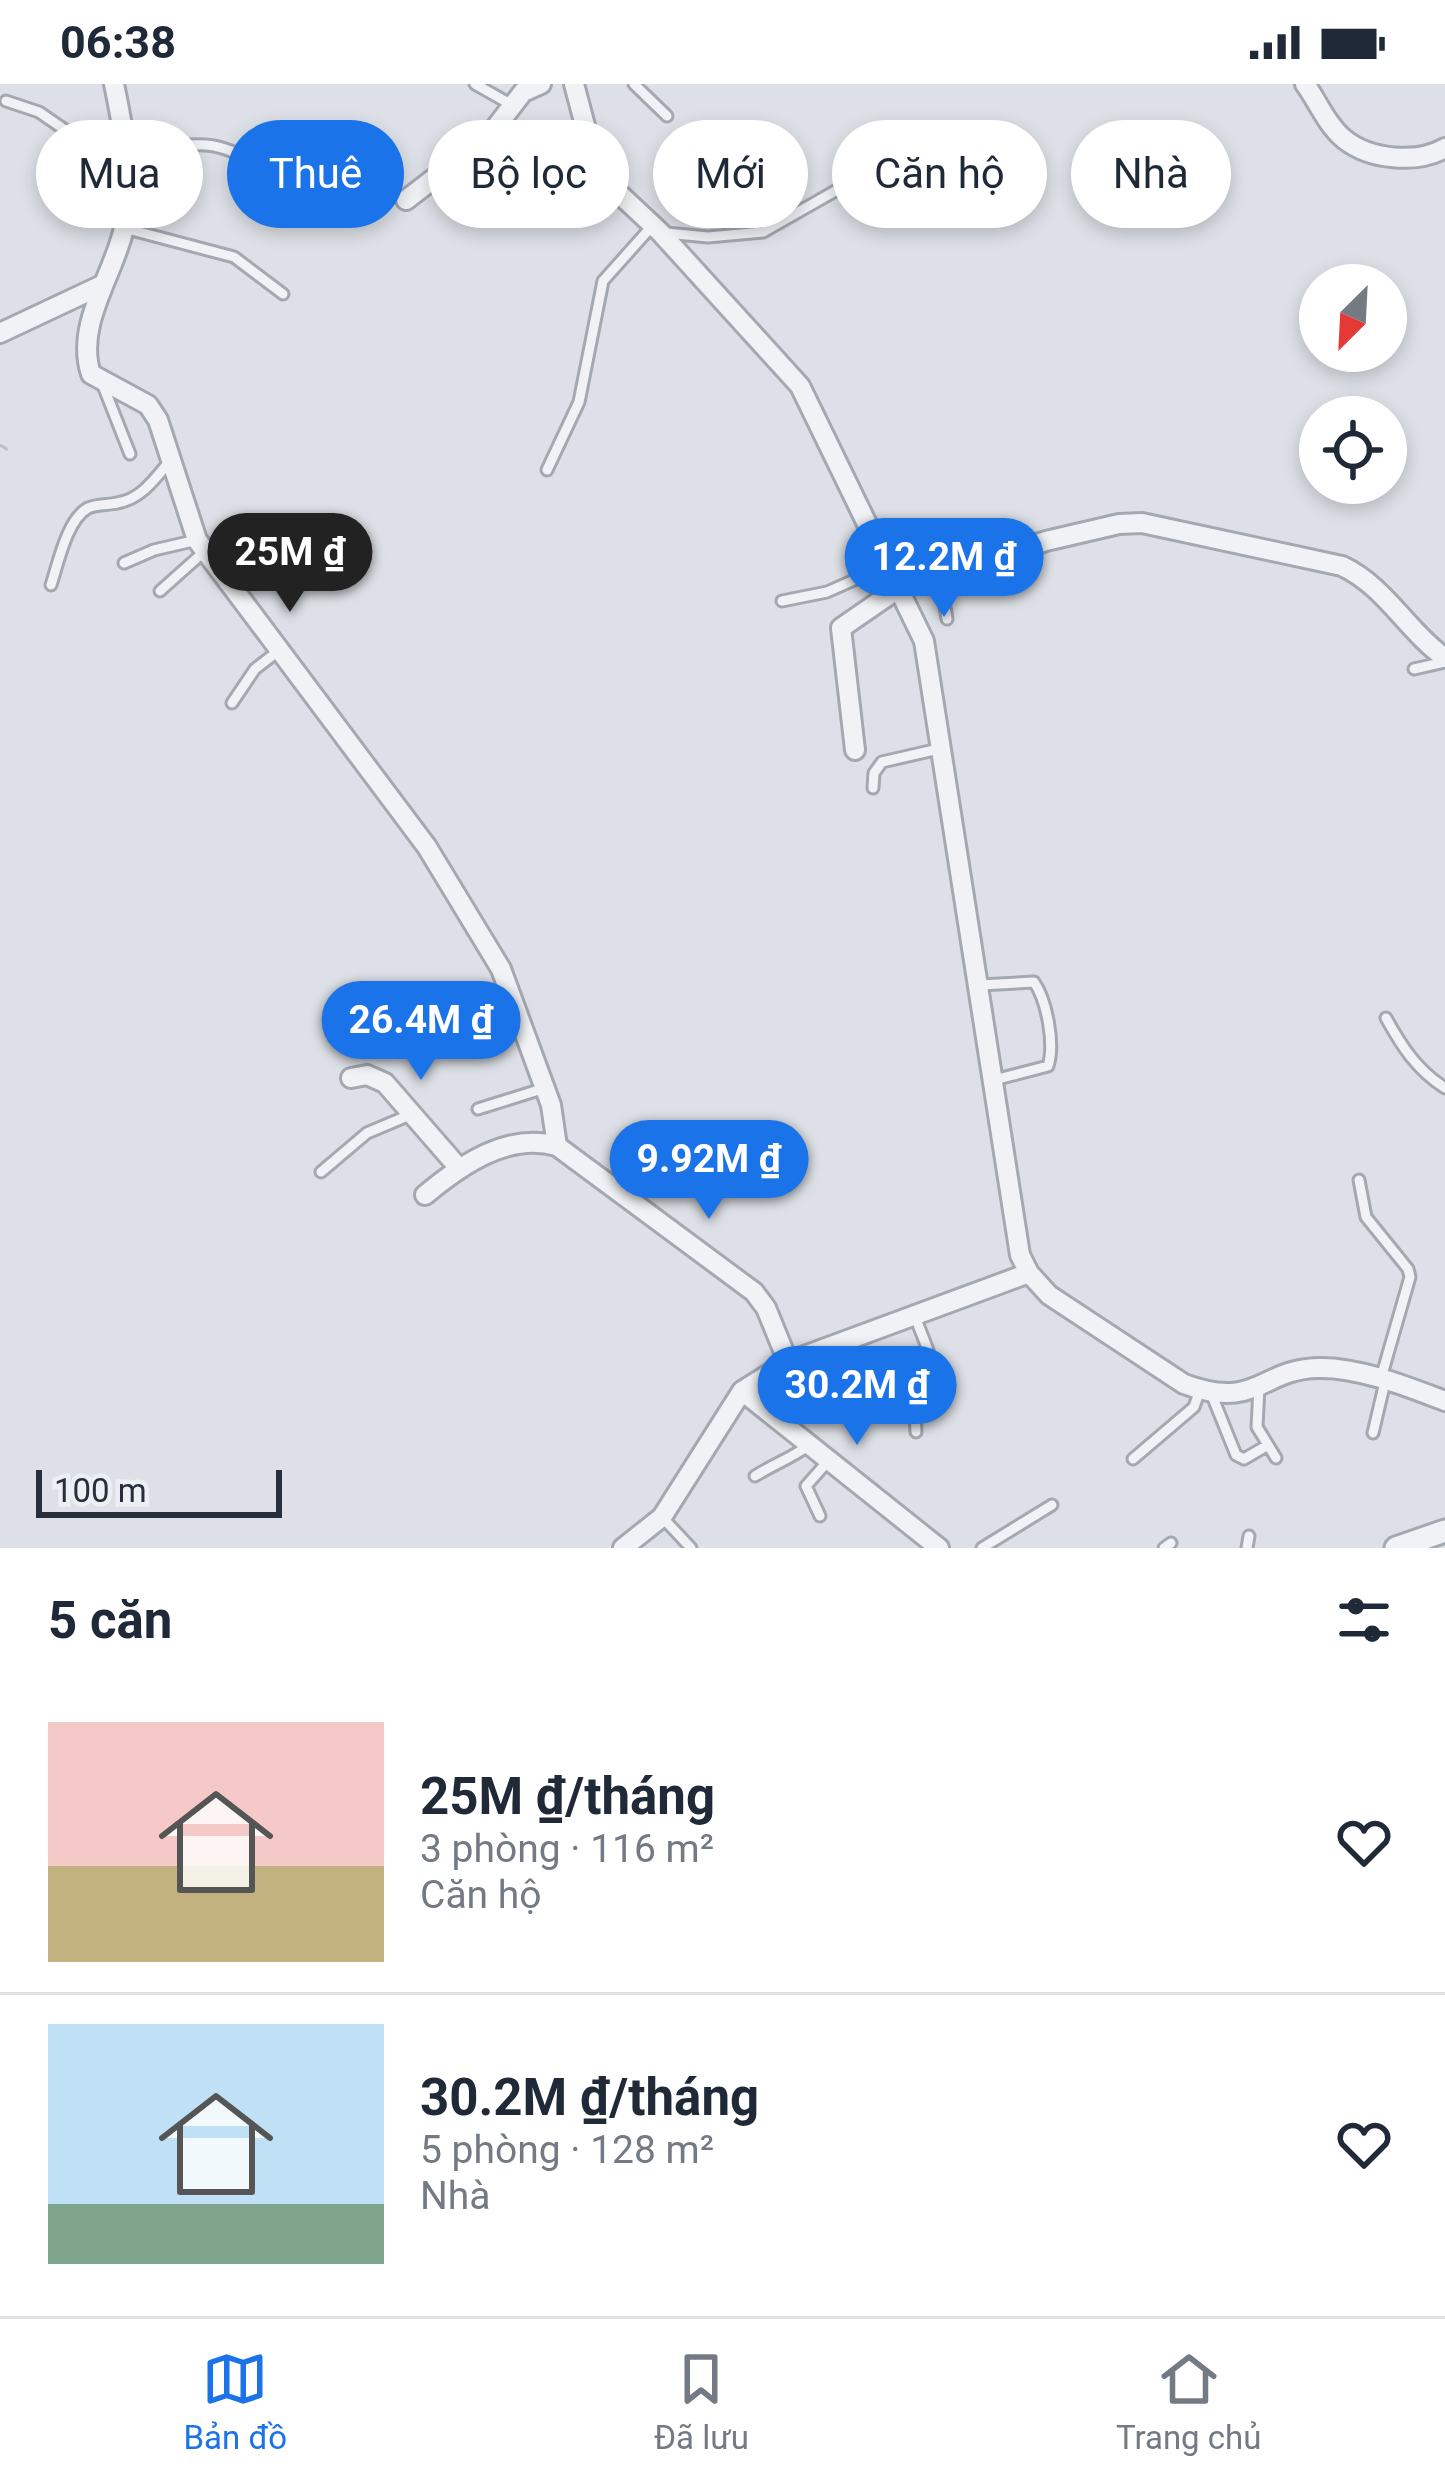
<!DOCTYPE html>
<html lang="vi">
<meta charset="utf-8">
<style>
body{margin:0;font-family:Roboto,sans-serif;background:#f6f6f7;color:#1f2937;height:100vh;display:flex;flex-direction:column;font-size:45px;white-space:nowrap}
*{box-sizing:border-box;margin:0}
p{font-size:39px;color:#747a83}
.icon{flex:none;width:66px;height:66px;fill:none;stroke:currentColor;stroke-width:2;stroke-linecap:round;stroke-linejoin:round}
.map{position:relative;height:1464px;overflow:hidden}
.details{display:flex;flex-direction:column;background:#fff;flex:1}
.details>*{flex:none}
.hud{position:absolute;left:36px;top:36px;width:1374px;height:108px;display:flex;gap:24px}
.needle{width:78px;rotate:204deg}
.controls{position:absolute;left:1299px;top:180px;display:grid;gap:24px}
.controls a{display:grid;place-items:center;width:108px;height:108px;border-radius:50%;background:#fff;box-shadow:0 6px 18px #0003;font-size:60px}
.scale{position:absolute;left:36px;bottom:30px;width:246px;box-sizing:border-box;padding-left:12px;border:6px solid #272f3d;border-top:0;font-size:33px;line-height:42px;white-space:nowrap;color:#272f3d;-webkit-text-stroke:9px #ecf0f5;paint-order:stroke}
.price{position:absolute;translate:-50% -102px;padding:0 27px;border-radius:42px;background:#1a73e8;color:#fff;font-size:39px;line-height:78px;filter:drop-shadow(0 3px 6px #0008)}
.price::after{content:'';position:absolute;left:50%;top:72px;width:36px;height:27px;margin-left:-18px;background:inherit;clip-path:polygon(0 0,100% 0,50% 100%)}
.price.selected{background:#222;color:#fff}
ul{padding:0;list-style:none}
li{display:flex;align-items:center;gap:36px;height:300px;padding:0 48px}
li+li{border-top:3px solid #e0e1e3}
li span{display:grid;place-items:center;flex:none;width:336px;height:240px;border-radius:0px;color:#555}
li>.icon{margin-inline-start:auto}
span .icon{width:144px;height:144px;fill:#fffc;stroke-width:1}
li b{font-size:51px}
h2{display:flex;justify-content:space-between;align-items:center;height:144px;padding:0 48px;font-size:51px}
.chip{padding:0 42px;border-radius:54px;background:#fff;box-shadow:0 6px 18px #0003;font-size:42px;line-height:108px}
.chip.selected{background:#1a73e8;color:#fff}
.status{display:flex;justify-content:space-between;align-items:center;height:84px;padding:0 60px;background:#fff;direction:ltr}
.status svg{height:33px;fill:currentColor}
.dock{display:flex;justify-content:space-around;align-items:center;height:168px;border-top:3px solid #e0e1e3;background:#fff;font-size:33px;color:#747a83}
.dock a{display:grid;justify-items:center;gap:6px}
.dock .selected{color:#1a73e8}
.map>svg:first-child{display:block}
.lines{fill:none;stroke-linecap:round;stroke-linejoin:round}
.service-casing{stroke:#a3a8b1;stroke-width:15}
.minor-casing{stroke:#a3a8b1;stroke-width:24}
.tertiary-casing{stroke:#a3a8b1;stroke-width:27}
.path{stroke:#bcbfc5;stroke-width:3;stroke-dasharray:9 9;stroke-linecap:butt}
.service{stroke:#f0f2f5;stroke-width:9}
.minor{stroke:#f0f2f5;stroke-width:18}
.tertiary{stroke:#f0f2f5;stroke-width:21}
</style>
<div class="status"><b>06:38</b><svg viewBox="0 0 49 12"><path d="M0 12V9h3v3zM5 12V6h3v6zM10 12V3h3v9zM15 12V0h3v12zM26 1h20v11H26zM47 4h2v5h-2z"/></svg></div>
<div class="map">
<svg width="1445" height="1464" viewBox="0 0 1445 1464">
<rect width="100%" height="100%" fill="#dde1e7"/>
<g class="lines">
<defs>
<path id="service" d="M475,0L512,21
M634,0L667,32
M6,17L39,28L126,88
M127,69C177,63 215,48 257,83
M124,144L234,173L283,210
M666,149L708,153L763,148L858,94
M102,299L130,370
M547,386L579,318L603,197L653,141
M124,479L154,466L197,456
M939,486L947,535
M51,501C58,480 67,435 88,424C96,420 108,421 117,419C141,415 154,396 169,378
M160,507L206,466
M782,517L827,508L888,481
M1414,585L1445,578
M232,619L255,585L281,565
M873,704L874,689L882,678L943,664
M980,901L1034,898C1047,917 1055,960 1048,982L994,996
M1386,934C1402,963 1417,986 1445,1004
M478,1025L545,1004
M321,1088L367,1049L412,1030
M1359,1096L1366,1133L1408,1185L1410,1193L1383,1287L1385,1298L1373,1349
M915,1232C927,1268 942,1280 914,1310L916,1348
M1259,1303L1257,1343L1276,1374
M1211,1309L1236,1371L1244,1375L1268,1361
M1133,1375L1194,1323L1200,1306
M755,1392C774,1380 792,1374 809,1361
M820,1432L806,1402L829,1376
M662,1433L691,1464
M982,1464L1052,1421
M1164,1464L1171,1459
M1247,1464L1249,1452"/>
<path id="minor" d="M114,0C124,48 134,99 123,148C112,193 75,242 91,290L148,321L158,336L197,456L427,763L501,885L551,1021L557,1062
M574,0L591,64L613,104L660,148L800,302L924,557L1020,1171L1029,1189L1049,1211L1184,1300C1257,1327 1261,1285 1318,1284C1359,1283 1408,1303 1445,1317
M1305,0C1318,18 1327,41 1344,55C1370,76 1417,80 1445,64
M406,116L489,52L523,8L541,0
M0,249L102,201
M893,492L977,480L1046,457L1119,440L1142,439L1342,482C1385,502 1407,547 1445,574
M855,666L841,544L899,504
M351,994L367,991L385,999L458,1083
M425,1111C461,1081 508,1048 557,1062L754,1208L766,1224L788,1278
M742,1307L939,1464
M623,1464L662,1433L742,1307L788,1278L1029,1189"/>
<path id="tertiary" d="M1396,1464L1445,1447"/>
</defs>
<!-- service casing -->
<use href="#service" class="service-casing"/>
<!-- minor casing -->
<use href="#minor" class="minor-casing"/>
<!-- tertiary casing -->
<use href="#tertiary" class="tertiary-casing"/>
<!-- path -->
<path class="path" d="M0,361L15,370
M456,919L488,901"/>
<!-- service -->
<use href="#service" class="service"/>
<!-- minor -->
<use href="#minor" class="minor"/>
<!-- tertiary -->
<use href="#tertiary" class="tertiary"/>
</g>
</svg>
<div class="controls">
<a><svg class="needle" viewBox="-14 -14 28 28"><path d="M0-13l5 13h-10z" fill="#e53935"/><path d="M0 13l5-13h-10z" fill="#747a83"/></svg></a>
<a><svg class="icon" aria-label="locate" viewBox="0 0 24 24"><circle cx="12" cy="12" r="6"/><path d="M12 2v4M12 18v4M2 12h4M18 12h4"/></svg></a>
</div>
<div class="scale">100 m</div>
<b class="price selected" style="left:290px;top:531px">25M ₫</b>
<b class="price" style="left:944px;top:536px">12.2M ₫</b>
<b class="price" style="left:421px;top:999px">26.4M ₫</b>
<b class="price" style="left:709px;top:1138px">9.92M ₫</b>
<b class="price" style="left:857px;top:1364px">30.2M ₫</b>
<div class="hud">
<a class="chip">Mua</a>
<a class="chip selected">Thuê</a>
<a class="chip">Bộ lọc</a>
<a class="chip">Mới</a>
<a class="chip">Căn hộ</a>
<a class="chip">Nhà</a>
</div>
</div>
<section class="details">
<h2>5 căn<svg class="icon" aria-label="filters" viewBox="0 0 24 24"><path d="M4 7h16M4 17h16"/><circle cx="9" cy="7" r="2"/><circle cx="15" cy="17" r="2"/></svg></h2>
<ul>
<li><span style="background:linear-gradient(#f6c9c9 60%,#c2b280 0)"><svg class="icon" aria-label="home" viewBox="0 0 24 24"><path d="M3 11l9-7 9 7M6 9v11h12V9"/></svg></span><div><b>25M ₫/tháng</b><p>3 phòng · 116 m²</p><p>Căn hộ</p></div><svg class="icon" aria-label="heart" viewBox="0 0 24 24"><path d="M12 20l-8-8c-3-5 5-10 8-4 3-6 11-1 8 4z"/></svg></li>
<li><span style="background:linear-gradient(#bfe0f5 75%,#7fa58c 0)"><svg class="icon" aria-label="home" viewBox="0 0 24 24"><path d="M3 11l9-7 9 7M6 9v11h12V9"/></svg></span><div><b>30.2M ₫/tháng</b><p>5 phòng · 128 m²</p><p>Nhà</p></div><svg class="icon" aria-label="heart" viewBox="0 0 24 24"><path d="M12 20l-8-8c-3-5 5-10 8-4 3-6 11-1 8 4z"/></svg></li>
</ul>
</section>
<nav class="dock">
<a class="selected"><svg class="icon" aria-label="map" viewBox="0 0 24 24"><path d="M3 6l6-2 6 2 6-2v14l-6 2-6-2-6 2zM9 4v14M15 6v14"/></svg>Bản đồ</a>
<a><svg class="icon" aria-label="saved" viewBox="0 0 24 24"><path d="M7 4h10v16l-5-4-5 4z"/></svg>Đã lưu</a>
<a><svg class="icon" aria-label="home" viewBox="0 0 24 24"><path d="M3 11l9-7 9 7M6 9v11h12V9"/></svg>Trang chủ</a>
</nav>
